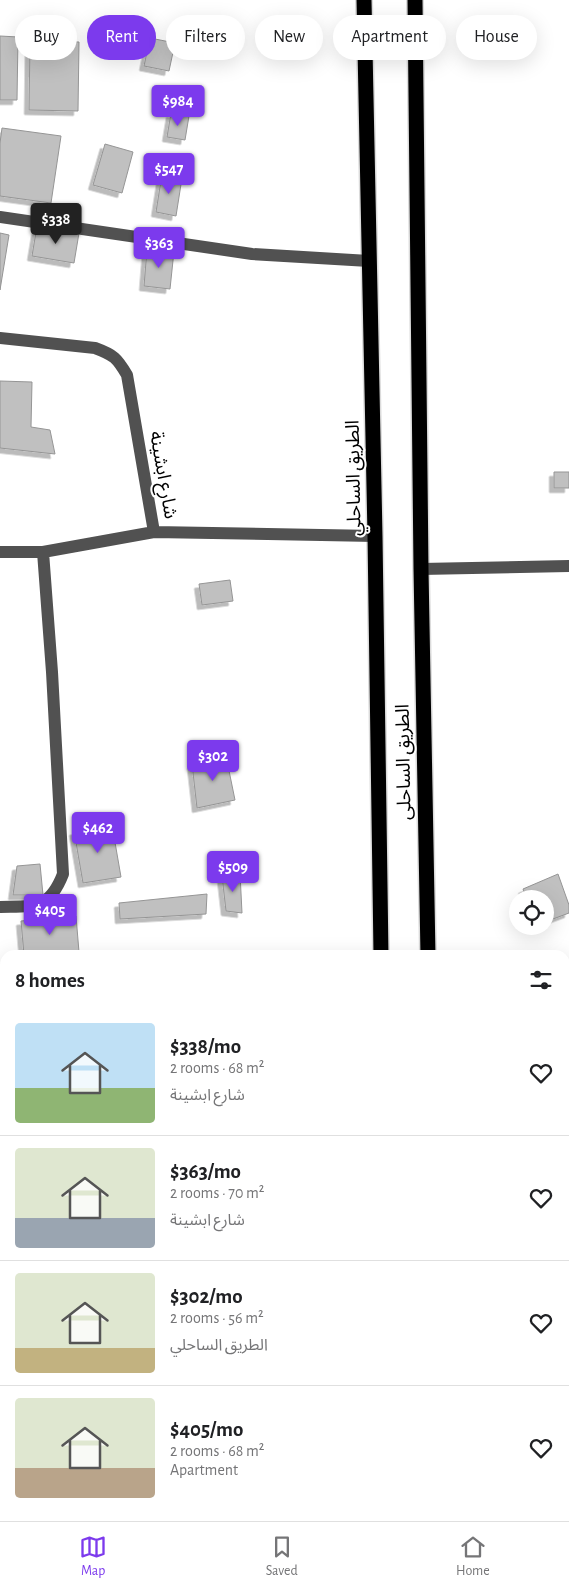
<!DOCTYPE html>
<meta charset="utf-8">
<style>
body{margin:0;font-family:"Alegreya Sans","Noto Sans Arabic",sans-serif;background:#f6f6f6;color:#202124;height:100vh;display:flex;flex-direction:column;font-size:19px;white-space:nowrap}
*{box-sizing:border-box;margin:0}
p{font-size:16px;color:#757577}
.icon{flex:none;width:28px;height:28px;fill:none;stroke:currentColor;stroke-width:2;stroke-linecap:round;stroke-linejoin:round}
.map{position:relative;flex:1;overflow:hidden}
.panel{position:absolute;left:0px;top:950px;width:570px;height:571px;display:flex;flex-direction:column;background:#fff;border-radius:15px 15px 0 0;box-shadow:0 5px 20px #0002}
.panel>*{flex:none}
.banner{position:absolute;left:15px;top:15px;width:540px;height:45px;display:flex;gap:10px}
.controls{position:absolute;left:509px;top:890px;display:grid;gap:10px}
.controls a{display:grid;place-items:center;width:45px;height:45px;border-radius:50%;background:#fff;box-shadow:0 5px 20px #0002;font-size:25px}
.price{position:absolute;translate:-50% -42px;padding:0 11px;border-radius:5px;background:#7c3aed;color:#fff;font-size:16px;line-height:32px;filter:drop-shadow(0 1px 2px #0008)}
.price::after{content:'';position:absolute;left:50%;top:30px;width:15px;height:11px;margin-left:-8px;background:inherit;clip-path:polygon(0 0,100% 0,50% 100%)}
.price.on{background:#222;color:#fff}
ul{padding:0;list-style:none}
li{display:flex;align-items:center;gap:15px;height:125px;padding:0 15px}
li+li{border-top:1px solid #e0e0e0}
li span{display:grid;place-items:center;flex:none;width:140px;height:100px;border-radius:5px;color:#555}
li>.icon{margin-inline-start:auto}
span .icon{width:60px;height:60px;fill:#fffc;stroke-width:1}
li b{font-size:21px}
h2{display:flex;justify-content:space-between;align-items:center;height:60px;padding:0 15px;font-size:21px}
.tag{padding:0 18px;border-radius:22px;background:#fff;box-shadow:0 5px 20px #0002;font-size:18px;line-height:45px}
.tag.on{background:#7c3aed;color:#fff}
.tabs{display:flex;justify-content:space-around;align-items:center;height:70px;border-top:1px solid #e0e0e0;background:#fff;font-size:14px;color:#757577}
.tabs a{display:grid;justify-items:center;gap:2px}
.tabs .on{color:#7c3aed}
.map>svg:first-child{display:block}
.building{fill:#c0c0c0;stroke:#959595;filter:url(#shadow)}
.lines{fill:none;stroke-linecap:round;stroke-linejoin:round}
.highway-casing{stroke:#dbdbdb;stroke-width:18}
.minor{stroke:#515151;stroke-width:12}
.highway{stroke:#000;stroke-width:15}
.labels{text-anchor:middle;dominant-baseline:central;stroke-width:4;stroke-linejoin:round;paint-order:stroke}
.street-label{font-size:19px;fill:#000;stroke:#fff}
</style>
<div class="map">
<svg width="569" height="1521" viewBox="0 0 569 1521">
<defs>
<filter id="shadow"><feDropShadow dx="-4.5" dy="4.5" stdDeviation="0" flood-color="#0004"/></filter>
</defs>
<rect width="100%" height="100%" fill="#fff"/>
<!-- building -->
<path class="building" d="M0,36L18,37L17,100H0Z
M150,38L175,43L169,71L144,66Z
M30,41L79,42L78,111L29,110Z
M171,113L189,116L185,140L167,137Z
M2,128L61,136L51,203L0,196V143Z
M105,144L133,152L122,193L93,185Z
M162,174L182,178L176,216L156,212Z
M37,226L79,233L74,263L32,256Z
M0,233L9,235L0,290Z
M147,249L174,251L170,289L144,286Z
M0,381L32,382L31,427L50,430L55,454L0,448Z
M554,472H569V488H554Z
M230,580L233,601L202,605L199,584Z
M226,756L235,800L197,808L192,764Z
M112,825L121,877L83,883L74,831Z
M40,864L43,895H13L17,866Z
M240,873L242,913L226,911L222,876Z
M558,874L569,905V913L545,922V899H527L523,889Z
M207,894L206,914L120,919L119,903Z
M76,916L79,952L24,955L21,921Z
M0,1244H5V1363H0Z
M565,1253H569V1416H565Z"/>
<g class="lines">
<defs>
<path id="highway" d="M364,0L375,536L381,955
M415,0L421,569L428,955
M390,1516V1521
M436,1516V1521
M465,1516L466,1521"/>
</defs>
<!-- highway casing -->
<use href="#highway" class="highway-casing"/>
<!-- minor -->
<path class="minor" d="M0,217L252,254L369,261
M0,338L95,348C114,355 117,358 127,375L154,532
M0,552H43L154,532L375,536
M421,569L569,566
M0,907C34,906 49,910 63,874L52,672L43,552"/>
<!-- highway -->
<use href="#highway" class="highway"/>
</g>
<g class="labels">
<!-- street labels -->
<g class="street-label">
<text transform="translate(163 475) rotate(80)">شارع ابشينة</text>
<text transform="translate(354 478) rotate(-91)">الطريق الساحلي</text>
<text transform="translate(404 762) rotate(-91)">الطريق الساحلى</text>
</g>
</g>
</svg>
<div class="controls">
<a><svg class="icon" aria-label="locate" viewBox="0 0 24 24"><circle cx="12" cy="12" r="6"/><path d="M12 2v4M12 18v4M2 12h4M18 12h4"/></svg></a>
</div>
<b class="price" style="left:178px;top:127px">$984</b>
<b class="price" style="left:169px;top:195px">$547</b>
<b class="price on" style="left:56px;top:245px">$338</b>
<b class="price" style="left:159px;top:269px">$363</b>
<b class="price" style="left:213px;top:782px">$302</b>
<b class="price" style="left:98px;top:854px">$462</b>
<b class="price" style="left:233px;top:893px">$509</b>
<b class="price" style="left:50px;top:936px">$405</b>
<div class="banner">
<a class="tag">Buy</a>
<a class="tag on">Rent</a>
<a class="tag">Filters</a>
<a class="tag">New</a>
<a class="tag">Apartment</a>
<a class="tag">House</a>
</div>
<section class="panel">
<h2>8 homes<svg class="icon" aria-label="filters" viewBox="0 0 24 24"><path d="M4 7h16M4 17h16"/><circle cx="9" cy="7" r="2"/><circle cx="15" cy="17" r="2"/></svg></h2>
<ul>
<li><span style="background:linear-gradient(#bfe0f5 65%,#8fb573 0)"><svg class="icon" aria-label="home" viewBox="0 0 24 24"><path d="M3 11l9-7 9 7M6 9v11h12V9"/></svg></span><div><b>$338/mo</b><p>2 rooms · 68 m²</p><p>شارع ابشينة</p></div><svg class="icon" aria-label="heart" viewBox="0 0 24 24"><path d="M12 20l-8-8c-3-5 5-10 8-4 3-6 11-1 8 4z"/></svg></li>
<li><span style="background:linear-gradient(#dfe7d0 70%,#9aa5b1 0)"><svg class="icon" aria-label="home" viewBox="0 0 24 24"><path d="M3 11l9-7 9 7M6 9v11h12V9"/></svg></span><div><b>$363/mo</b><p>2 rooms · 70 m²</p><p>شارع ابشينة</p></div><svg class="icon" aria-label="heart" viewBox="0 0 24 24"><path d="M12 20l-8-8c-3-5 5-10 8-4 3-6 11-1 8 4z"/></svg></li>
<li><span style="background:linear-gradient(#dfe7d0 75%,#c2b280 0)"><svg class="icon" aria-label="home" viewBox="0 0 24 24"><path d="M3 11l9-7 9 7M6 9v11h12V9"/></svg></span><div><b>$302/mo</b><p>2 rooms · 56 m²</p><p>الطريق الساحلي</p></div><svg class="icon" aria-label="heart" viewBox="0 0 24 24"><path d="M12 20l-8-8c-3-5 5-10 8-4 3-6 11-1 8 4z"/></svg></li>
<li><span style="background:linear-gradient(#dfe7d0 70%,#b9a48a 0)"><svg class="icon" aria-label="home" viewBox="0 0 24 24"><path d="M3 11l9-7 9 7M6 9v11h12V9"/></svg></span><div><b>$405/mo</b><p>2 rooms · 68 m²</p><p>Apartment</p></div><svg class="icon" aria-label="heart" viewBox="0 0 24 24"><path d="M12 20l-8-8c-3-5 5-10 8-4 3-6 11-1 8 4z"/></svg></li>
</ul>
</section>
</div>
<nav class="tabs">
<a class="on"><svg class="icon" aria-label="map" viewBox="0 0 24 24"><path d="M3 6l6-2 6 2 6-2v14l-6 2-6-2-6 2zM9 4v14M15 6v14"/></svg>Map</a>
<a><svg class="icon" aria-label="saved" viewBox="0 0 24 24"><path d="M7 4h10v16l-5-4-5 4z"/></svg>Saved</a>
<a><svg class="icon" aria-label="home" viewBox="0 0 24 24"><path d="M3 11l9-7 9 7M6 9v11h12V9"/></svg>Home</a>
</nav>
